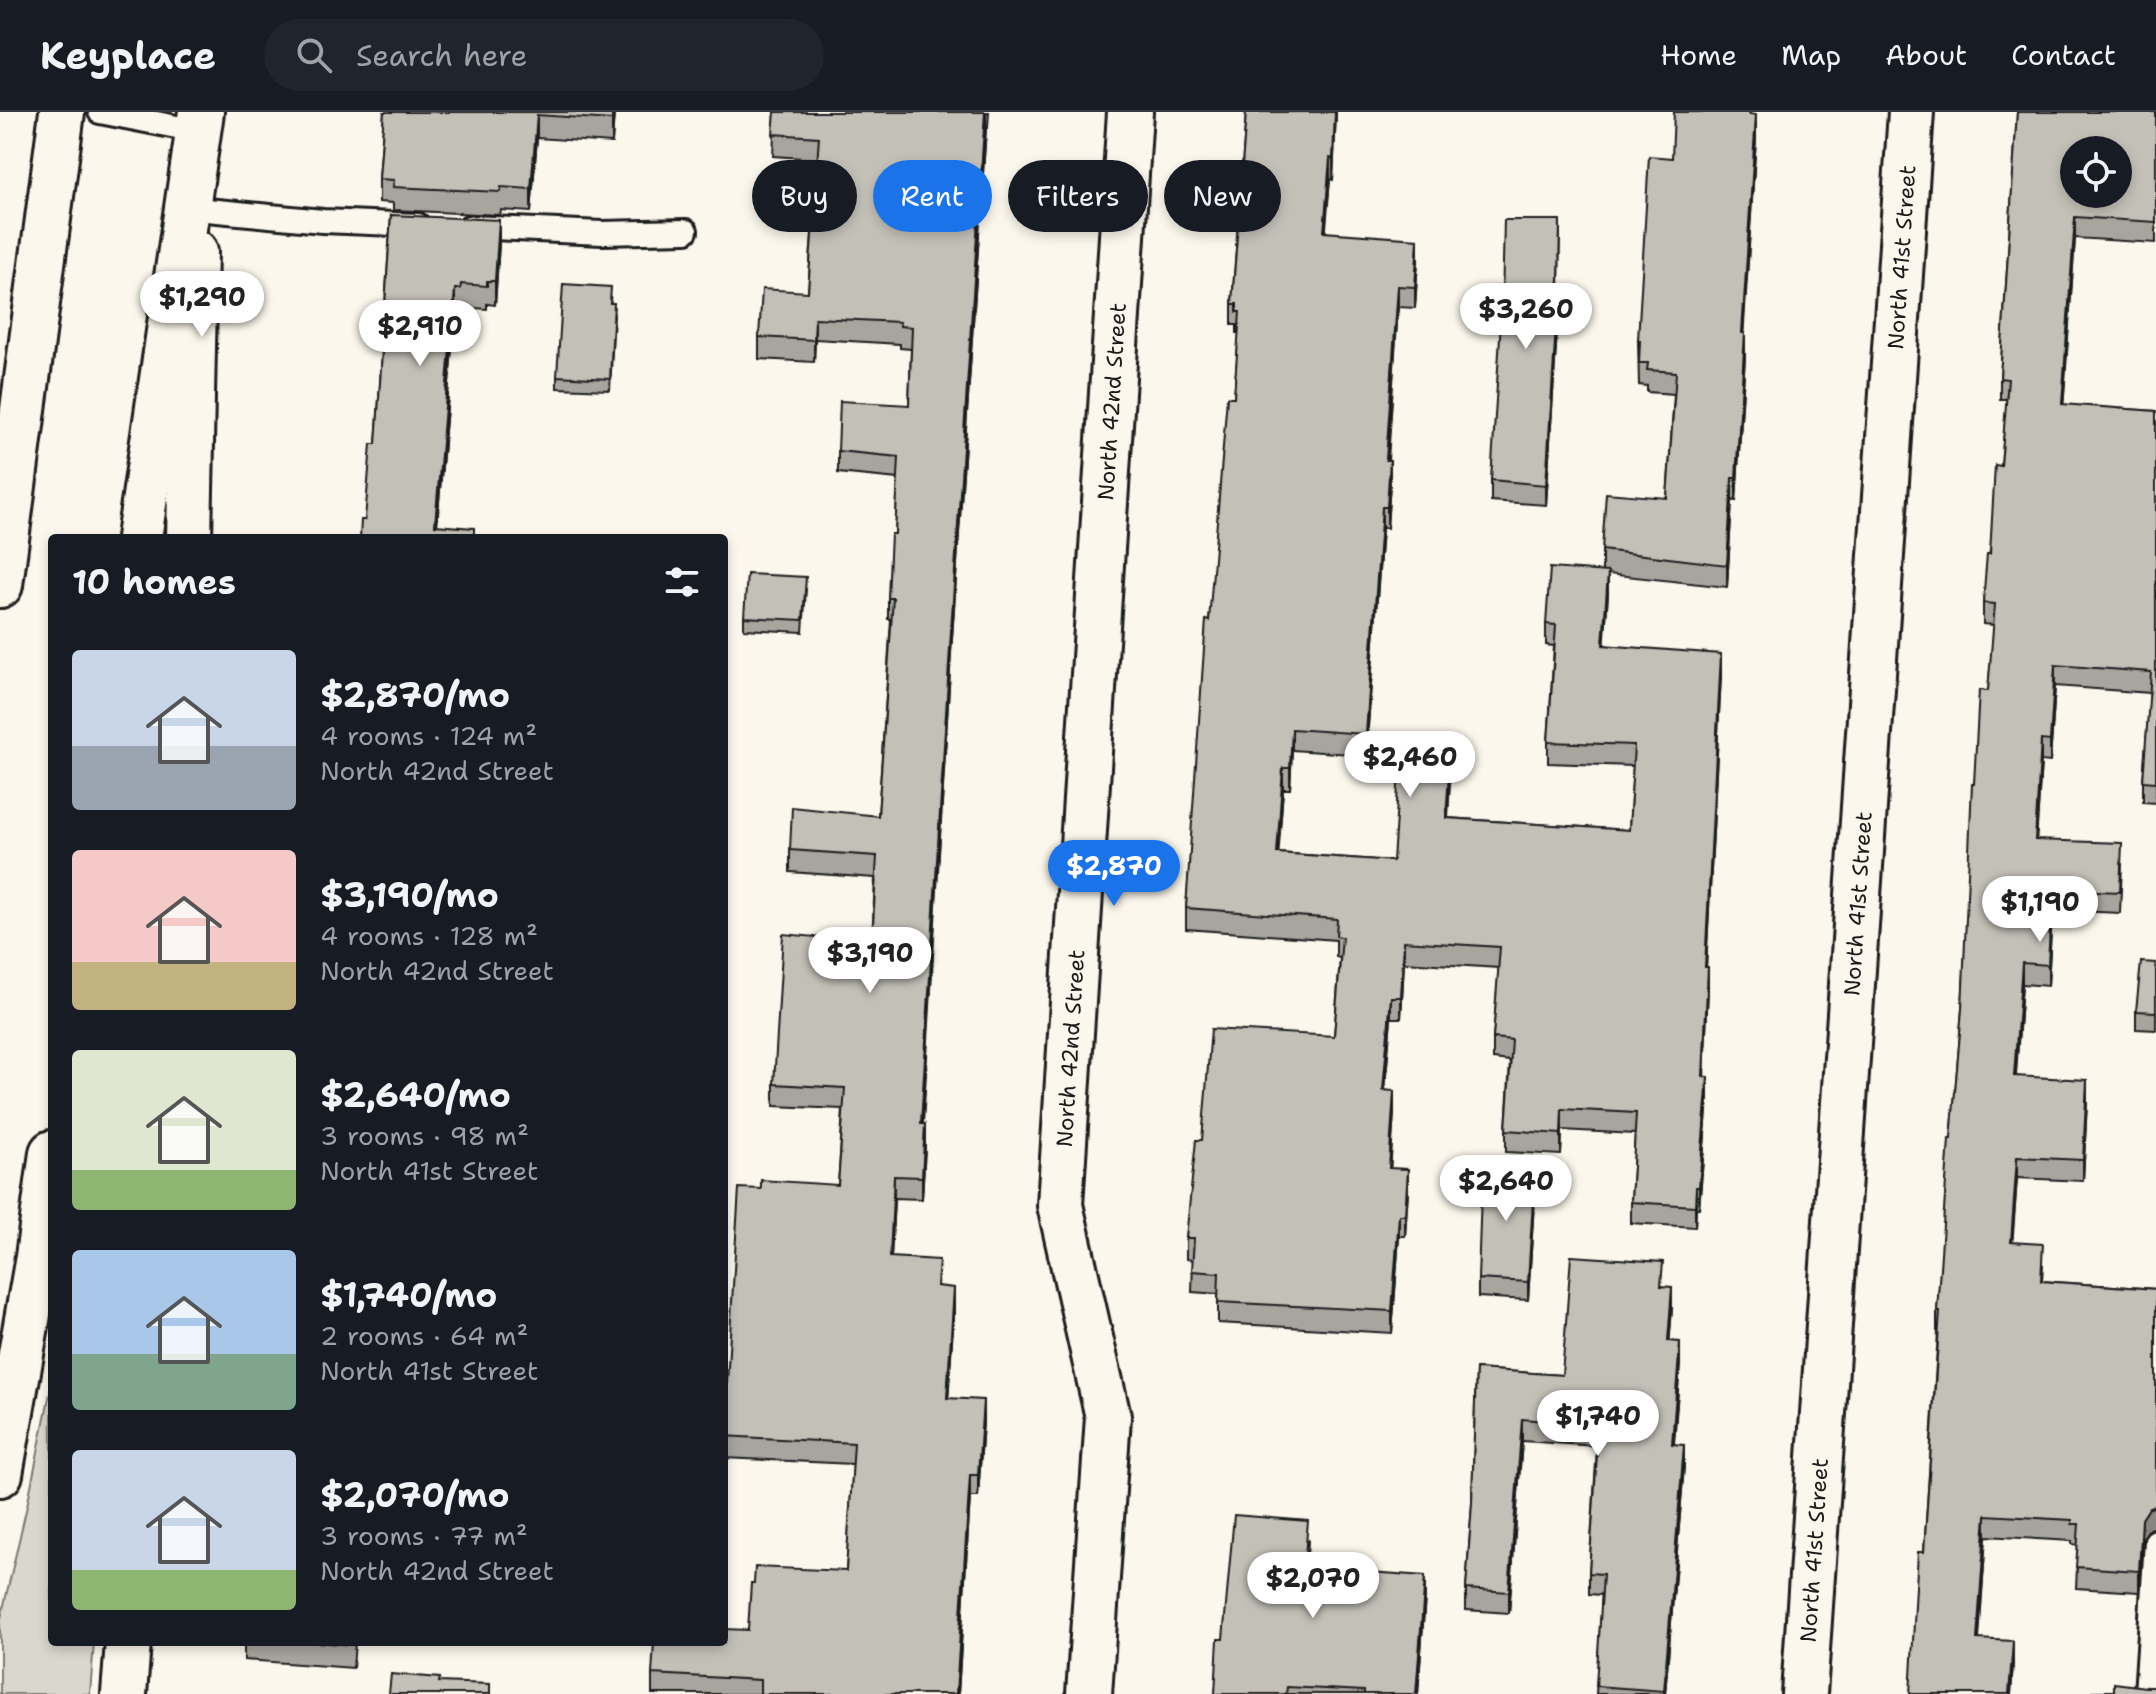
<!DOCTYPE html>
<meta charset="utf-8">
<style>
body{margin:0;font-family:"Shantell Sans",sans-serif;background:#20242c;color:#f1f3f6;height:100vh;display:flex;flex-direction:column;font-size:30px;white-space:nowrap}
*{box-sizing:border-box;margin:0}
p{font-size:26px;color:#9ea1a6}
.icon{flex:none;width:44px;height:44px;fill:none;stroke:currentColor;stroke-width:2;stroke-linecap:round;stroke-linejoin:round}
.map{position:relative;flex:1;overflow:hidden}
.details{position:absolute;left:48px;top:422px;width:680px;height:1112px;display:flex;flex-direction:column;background:#171b24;border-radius:8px;box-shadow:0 4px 12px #0003}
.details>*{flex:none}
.hud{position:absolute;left:752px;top:48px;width:760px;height:72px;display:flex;gap:16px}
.buttons{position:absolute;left:2060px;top:24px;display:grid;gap:16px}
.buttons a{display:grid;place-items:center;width:72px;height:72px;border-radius:50%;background:#171b24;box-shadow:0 4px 12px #0003;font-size:40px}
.price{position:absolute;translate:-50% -68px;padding:0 18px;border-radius:28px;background:#fff;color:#222;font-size:26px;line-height:52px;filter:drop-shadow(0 2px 4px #0008)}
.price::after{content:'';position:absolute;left:50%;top:48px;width:24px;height:18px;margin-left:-12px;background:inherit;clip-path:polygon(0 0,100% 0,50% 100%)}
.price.active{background:#1a73e8;color:#fff}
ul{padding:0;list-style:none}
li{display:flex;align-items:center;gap:24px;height:200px;padding:0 24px}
li span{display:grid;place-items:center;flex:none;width:224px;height:160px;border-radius:8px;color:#555}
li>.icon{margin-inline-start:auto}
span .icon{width:96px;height:96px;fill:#fffc;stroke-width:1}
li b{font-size:34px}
h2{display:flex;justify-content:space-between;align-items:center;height:96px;padding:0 24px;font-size:34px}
.tag{padding:0 28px;border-radius:36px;background:#171b24;box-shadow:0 4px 12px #0003;font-size:28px;line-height:72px}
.tag.active{background:#1a73e8;color:#fff}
header{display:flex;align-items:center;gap:48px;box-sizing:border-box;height:112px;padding:0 40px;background:#171b24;border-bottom:2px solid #363941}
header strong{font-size:38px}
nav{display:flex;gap:44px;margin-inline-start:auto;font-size:28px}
.search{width:560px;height:72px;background:#20242c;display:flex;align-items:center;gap:20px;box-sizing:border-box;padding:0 28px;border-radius:44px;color:#9ea1a6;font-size:30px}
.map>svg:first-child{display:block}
.green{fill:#dad7ce;stroke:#7b7a75;stroke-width:2}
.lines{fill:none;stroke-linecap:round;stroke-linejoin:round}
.service-casing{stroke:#1c1c1c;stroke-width:28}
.minor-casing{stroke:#1c1c1c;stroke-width:50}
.tertiary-casing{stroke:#1c1c1c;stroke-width:50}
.secondary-casing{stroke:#1c1c1c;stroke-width:50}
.service{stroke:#fbf7ec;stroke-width:22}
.minor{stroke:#fbf7ec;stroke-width:44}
.tertiary{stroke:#fbf7ec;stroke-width:44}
.secondary{stroke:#fbf7ec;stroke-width:44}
.wall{fill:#a8a59e;stroke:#1c1c1c;stroke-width:2}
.shaded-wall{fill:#888681;stroke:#1c1c1c;stroke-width:2}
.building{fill:#c3c0b8;stroke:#1c1c1c;stroke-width:2;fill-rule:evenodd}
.labels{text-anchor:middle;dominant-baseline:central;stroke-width:6;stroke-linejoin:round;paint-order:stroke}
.street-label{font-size:22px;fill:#1c1c1c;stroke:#fbf7ec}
</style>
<header>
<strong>Keyplace</strong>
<div class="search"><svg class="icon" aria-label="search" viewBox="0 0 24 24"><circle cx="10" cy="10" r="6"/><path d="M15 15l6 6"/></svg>Search here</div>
<nav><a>Home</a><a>Map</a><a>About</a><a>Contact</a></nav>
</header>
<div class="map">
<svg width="2156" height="1582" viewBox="0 0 2156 1582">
<rect width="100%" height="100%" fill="#fbf7ec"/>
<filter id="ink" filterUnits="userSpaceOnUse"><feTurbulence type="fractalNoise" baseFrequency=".0125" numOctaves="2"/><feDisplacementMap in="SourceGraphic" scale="16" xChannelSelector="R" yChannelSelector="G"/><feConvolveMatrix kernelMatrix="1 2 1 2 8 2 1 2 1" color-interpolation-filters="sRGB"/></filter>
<g filter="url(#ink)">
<!-- green -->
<path class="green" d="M52,1271V1530H94L90,1582H0V1510L27,1394Z"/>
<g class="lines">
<defs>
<path id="service" d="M100,0L197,19
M196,97L323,109L418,113
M469,115L602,121L686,119
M2146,1582L2156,1429"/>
<g id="minor">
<path id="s1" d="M1089,1582L1108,1305L1060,1093L1130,0"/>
<path id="s2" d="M1804,1582L1911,0"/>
</g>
<path id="tertiary" d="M189,426L195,140
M124,1582L128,1530"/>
<path id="secondary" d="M139,426L201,0
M0,473L62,0
M0,1362L38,1145L52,1041"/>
</defs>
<!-- service casing -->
<use href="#service" class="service-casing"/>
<!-- minor casing -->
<use href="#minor" class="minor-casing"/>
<!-- tertiary casing -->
<use href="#tertiary" class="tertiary-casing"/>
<!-- secondary casing -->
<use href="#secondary" class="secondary-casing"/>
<!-- service -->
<use href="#service" class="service"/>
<!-- minor -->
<use href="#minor" class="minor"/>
<!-- tertiary -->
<use href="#tertiary" class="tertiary"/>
<!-- secondary -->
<use href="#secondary" class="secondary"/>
</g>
<!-- wall -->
<path class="wall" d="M384,0H614L612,31L537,26L531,100L501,98L500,103L393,98V91L379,90V67Z
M775,0H989L988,16H986L951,541L923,1012L925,1034L922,1087L894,1086L891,1145L938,1174L954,1198L948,1286L983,1310L978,1385H970L958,1582H652V1562L748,1518L846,1459L853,1352L724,1346V1271H727L761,1077L838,1073L843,997L774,994V972L872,830L875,766L790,760V738L878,704L891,507H888V486L895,422L898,367L838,361V339L909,293L911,237L900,236V232L815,227L814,250L759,247V225L808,180L817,47L773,44Z
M1246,0H1336L1333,68L1330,67L1325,120L1418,148L1415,196L1398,195L1388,348L1390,370L1387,416H1382L1366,643L1292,638L1290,677H1283L1278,741L1393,749L1450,668L1448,706L1629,718L1633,654L1548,651V630L1554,534L1546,533V512L1602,459V438L1667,386L1674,282L1647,280V274L1639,273L1638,228L1672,46L1750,2L1756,26L1743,221L1745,244L1736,389L1732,388L1727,475L1608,462V481L1604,533L1721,563L1706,855L1708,876L1704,965L1708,986L1699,1096H1696L1695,1115L1631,1111V1090L1635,1022L1562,1018L1561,1043L1506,1040V1018L1510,949L1493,947V926L1499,856L1404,850L1401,906H1391L1385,978L1394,1000L1390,1056L1408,1078L1405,1124H1399L1392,1221L1218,1211V1182L1192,1180L1193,1148L1186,1147V1126L1202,1028L1334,924L1340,846L1336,845V828L1186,817V796L1209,509L1234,285L1239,221H1237V213H1232V192Z
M2017,0H2156V131L2075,126L2063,293L2156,299V691L2143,690V669L2150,581L2055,574L2050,650L2041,649L2036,728L2122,752L2120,801L2052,798L2048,874L2022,872L2016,964L2087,989L2083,1069L2017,1066L2012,1130L2043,1153L2042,1169L2156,1177V1415L2149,1417L2142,1427L2139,1480L2076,1476L2078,1433L2072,1432V1429L1986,1424L1979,1527L2013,1550L2011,1582L1924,1440L1938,1220L1937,1219V1199L1962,897L1974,672L1988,579L1994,513L1983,512V491L2001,354L2007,287H2000V266Z
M391,103L499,131L495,193L487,192V197L461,195L460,201L455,200L437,413L365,408L376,332Z
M1559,186L1546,393L1491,389V368Z
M611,191L614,203L610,278L557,276V264Z
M806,477L803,520L744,517V505Z
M2156,851V918L2136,917V899Z
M1535,1074L1528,1188L1478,1185V1167Z
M1662,1174L1672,1196L1669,1229L1680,1251L1674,1332L1684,1354L1665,1582H1596L1602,1483L1589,1482V1461L1597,1334L1522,1329L1509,1501L1466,1498V1477L1472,1391L1476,1257L1562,1263Z
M1308,1429L1307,1444L1313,1456L1425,1484L1418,1582H1215L1223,1527Z
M244,1530H355L353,1556L244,1548Z"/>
<!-- shaded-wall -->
<path class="shaded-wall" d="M612,0H614L612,31Z
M986,0V16L951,541L921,1034V1012L951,519Z
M1335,0H1336L1333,68V47Z
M537,3V26L531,100V77Z
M1756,3V26L1742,243V221Z
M1330,46V67L1324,141V120Z
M2075,105V126L2062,313V292Z
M499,108V131L495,193V169Z
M1560,108L1559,186L1546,393V373Z
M1418,127V148L1415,196V175Z
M1398,174V195L1386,369V348Z
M455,177V200L436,426L435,413Z
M815,206V227L814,250V228Z
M1745,221V244L1736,389V366Z
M1390,348V370L1387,416V395Z
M1732,366V388L1727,475V453Z
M1382,395V416L1366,643V622Z
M1608,460V481L1603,554V533Z
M1721,542V563L1705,876V855Z
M2055,553V574L2050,650V629Z
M1292,617V638L1290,677V656Z
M2041,628V649L2035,749V728Z
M1450,647V668L1446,728V706Z
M1283,656V677L1277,762V741Z
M2052,777V798L2048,874V853Z
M1404,829V850L1401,906V885Z
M2022,851V872L2014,984V964Z
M1708,855V876L1703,986V964Z
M1391,885V906L1383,999V978Z
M1708,965V986L1699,1096V1075Z
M2087,968V989L2083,1069V1048Z
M1394,979V1000L1389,1077V1056Z
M1562,997V1018L1561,1043V1022Z
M925,1012V1034L922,1087V1065Z
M2017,1045V1066L2011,1150V1130Z
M1535,1056V1074L1528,1188V1170Z
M1408,1057V1078L1405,1124V1103Z
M894,1064V1086L890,1167V1145Z
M1696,1075V1096L1695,1115V1094Z
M1399,1103V1124L1392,1221V1199Z
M1672,1175V1196L1668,1250V1229Z
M954,1176V1198L947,1307V1286Z
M1680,1230V1251L1672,1353V1332Z
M983,1288V1310L978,1385V1363Z
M1522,1307V1329L1509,1501V1480Z
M1684,1333V1354L1665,1582H1664Z
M970,1363V1385L958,1582H956Z
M2156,1394V1415L2149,1417L2142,1427L2139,1480V1459L2142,1407L2149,1396Z
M1986,1403V1424L1977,1547V1527Z
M1425,1464V1484L1418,1582H1416Z
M2013,1529V1550L2011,1582H2009Z"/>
<!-- building -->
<path class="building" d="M384,0H612V8L537,3L531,77L501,75L500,80L393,75L394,68L379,67Z
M775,0H985L951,519L921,1012H925L922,1065L894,1064L890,1145L939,1148L937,1174L954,1176L947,1286L983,1288L978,1363H970L956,1582H760V1568L652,1562L654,1530H724V1517L748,1518L751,1471H754L755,1455L846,1459L854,1331L724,1324V1271H727L739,1076L761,1077V1068L838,1073L845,976L774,972L783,822L872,830L877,744L790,738L792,695L878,704L893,486H888L891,422H895L899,345L838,339L840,289L909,293L912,215L900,214V210L815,206L814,228L759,225L762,177L808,180L819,25L773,22Z
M1246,0H1335L1333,47L1330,46L1324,120L1418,127L1415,175L1398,174L1386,348H1390L1387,395H1382L1366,622L1292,617L1290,656H1283L1277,741L1393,749L1400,645L1450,647L1446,706L1629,718L1634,633L1548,630L1556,513L1546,512L1550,456L1608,460L1603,533L1721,542L1705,855H1708L1703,964L1708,965L1699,1075H1696L1695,1094L1631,1090L1636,1001L1562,997L1561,1022L1506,1018L1512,928L1493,926L1500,835L1404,829L1401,885H1391L1383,978L1394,979L1389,1056L1408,1057L1405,1103H1399L1392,1199L1218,1190L1219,1161L1192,1159L1194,1126H1186L1196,1028H1202L1211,917L1334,924L1342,825L1336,824L1337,807L1186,796L1206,508L1209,509L1227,285H1234L1240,200H1237V192H1232Z
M1674,0H1749V2L1756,3L1742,221H1745L1736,366H1732L1727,453L1602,438L1606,381L1667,386L1676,260L1647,258L1648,251H1639L1640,228H1638L1649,44L1672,46Z
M2017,0H2156V110L2075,105L2062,292L2156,299V670L2143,669L2151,560L2055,553L2050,629L2041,628L2035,728L2122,731L2120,780L2052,777L2048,853L2022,851L2014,964L2087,968L2083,1048L2017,1045L2011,1130L2043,1132L2041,1169L2156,1177V1394L2149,1396L2142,1407L2139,1459L2076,1455L2079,1412H2072V1408L1986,1403L1977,1527L2013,1529L2009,1582H1910L1918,1440H1924L1940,1199H1937L1949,1027H1951L1962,897L1972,672H1974L1979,578L1988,579L1995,492L1983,491L1987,442H1990L1995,353L2001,354L2008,267L2000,266ZM2074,38H2118V82H2074Z
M391,103L499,108L495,169H487V174L461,172L460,177H455L435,413L474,416V426H360L361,408H365L371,332H376Z
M1504,108H1560L1559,166L1546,373L1491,368L1502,192Z
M563,172L611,175L610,191H614L610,267L557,264Z
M747,462L806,465L803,508L744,505Z
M2141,850L2156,851V900L2136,899Z
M1482,1053L1535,1056L1528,1170L1478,1167Z
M1571,1144L1663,1150L1661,1174L1672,1175L1668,1229L1680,1230L1672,1332L1684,1333L1664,1579L1596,1574L1603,1462L1589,1461L1599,1313L1522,1307L1509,1480L1466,1477L1472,1391L1476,1257L1562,1263Z
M1234,1403L1308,1409L1305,1444L1313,1445L1312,1456L1425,1464L1416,1582H1364V1579L1287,1575L1286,1582H1215L1218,1527H1223Z
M316,1530H353V1533Z
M391,1562L440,1566L439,1570L490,1572V1582H389Z
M2114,1571L2146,1575H2156V1582H2093V1579H2114Z"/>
</g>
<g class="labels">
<!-- street labels -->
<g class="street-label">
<text stroke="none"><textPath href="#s2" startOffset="1440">North 41st Street</textPath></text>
<text stroke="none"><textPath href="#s1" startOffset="1300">North 42nd Street</textPath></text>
<text stroke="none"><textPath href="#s2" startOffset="792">North 41st Street</textPath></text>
<text stroke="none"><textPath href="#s1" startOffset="652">North 42nd Street</textPath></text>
<text stroke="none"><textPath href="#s2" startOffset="144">North 41st Street</textPath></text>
</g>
</g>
</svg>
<div class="buttons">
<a><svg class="icon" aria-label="locate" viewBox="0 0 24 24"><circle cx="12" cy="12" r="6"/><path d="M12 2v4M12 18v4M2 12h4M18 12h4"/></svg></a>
</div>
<b class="price" style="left:202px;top:227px">$1,290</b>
<b class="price" style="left:1526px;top:239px">$3,260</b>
<b class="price" style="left:420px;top:256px">$2,910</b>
<b class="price" style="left:1410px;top:687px">$2,460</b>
<b class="price active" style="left:1114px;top:796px">$2,870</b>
<b class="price" style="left:2040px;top:832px">$1,190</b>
<b class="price" style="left:870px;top:883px">$3,190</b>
<b class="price" style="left:1506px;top:1111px">$2,640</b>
<b class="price" style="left:1598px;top:1346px">$1,740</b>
<b class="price" style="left:1313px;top:1508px">$2,070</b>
<div class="hud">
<a class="tag">Buy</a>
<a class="tag active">Rent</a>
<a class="tag">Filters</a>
<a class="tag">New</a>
</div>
<section class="details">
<h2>10 homes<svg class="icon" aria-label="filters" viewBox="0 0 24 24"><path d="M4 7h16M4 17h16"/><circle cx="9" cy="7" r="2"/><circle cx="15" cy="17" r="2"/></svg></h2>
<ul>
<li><span style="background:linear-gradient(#c9d6e8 60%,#9aa5b1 0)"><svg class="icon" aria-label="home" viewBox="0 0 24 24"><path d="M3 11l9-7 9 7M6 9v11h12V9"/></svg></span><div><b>$2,870/mo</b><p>4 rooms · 124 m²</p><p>North 42nd Street</p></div></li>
<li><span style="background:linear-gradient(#f6c9c9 70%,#c2b280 0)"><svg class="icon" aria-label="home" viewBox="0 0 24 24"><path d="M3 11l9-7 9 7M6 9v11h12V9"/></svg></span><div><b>$3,190/mo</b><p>4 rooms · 128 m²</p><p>North 42nd Street</p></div></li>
<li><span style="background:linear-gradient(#dfe7d0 75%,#8fb573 0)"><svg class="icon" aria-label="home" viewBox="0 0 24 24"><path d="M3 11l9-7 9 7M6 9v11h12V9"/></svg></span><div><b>$2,640/mo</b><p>3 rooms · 98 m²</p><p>North 41st Street</p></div></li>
<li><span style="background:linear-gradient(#a9c7e8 65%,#7fa58c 0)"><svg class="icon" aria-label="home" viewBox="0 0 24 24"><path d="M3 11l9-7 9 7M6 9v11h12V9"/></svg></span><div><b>$1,740/mo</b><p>2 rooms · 64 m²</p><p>North 41st Street</p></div></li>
<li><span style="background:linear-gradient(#c9d6e8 75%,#8fb573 0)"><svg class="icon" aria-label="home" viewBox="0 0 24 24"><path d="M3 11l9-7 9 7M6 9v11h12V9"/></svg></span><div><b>$2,070/mo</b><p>3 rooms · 77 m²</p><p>North 42nd Street</p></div></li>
</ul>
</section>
</div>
